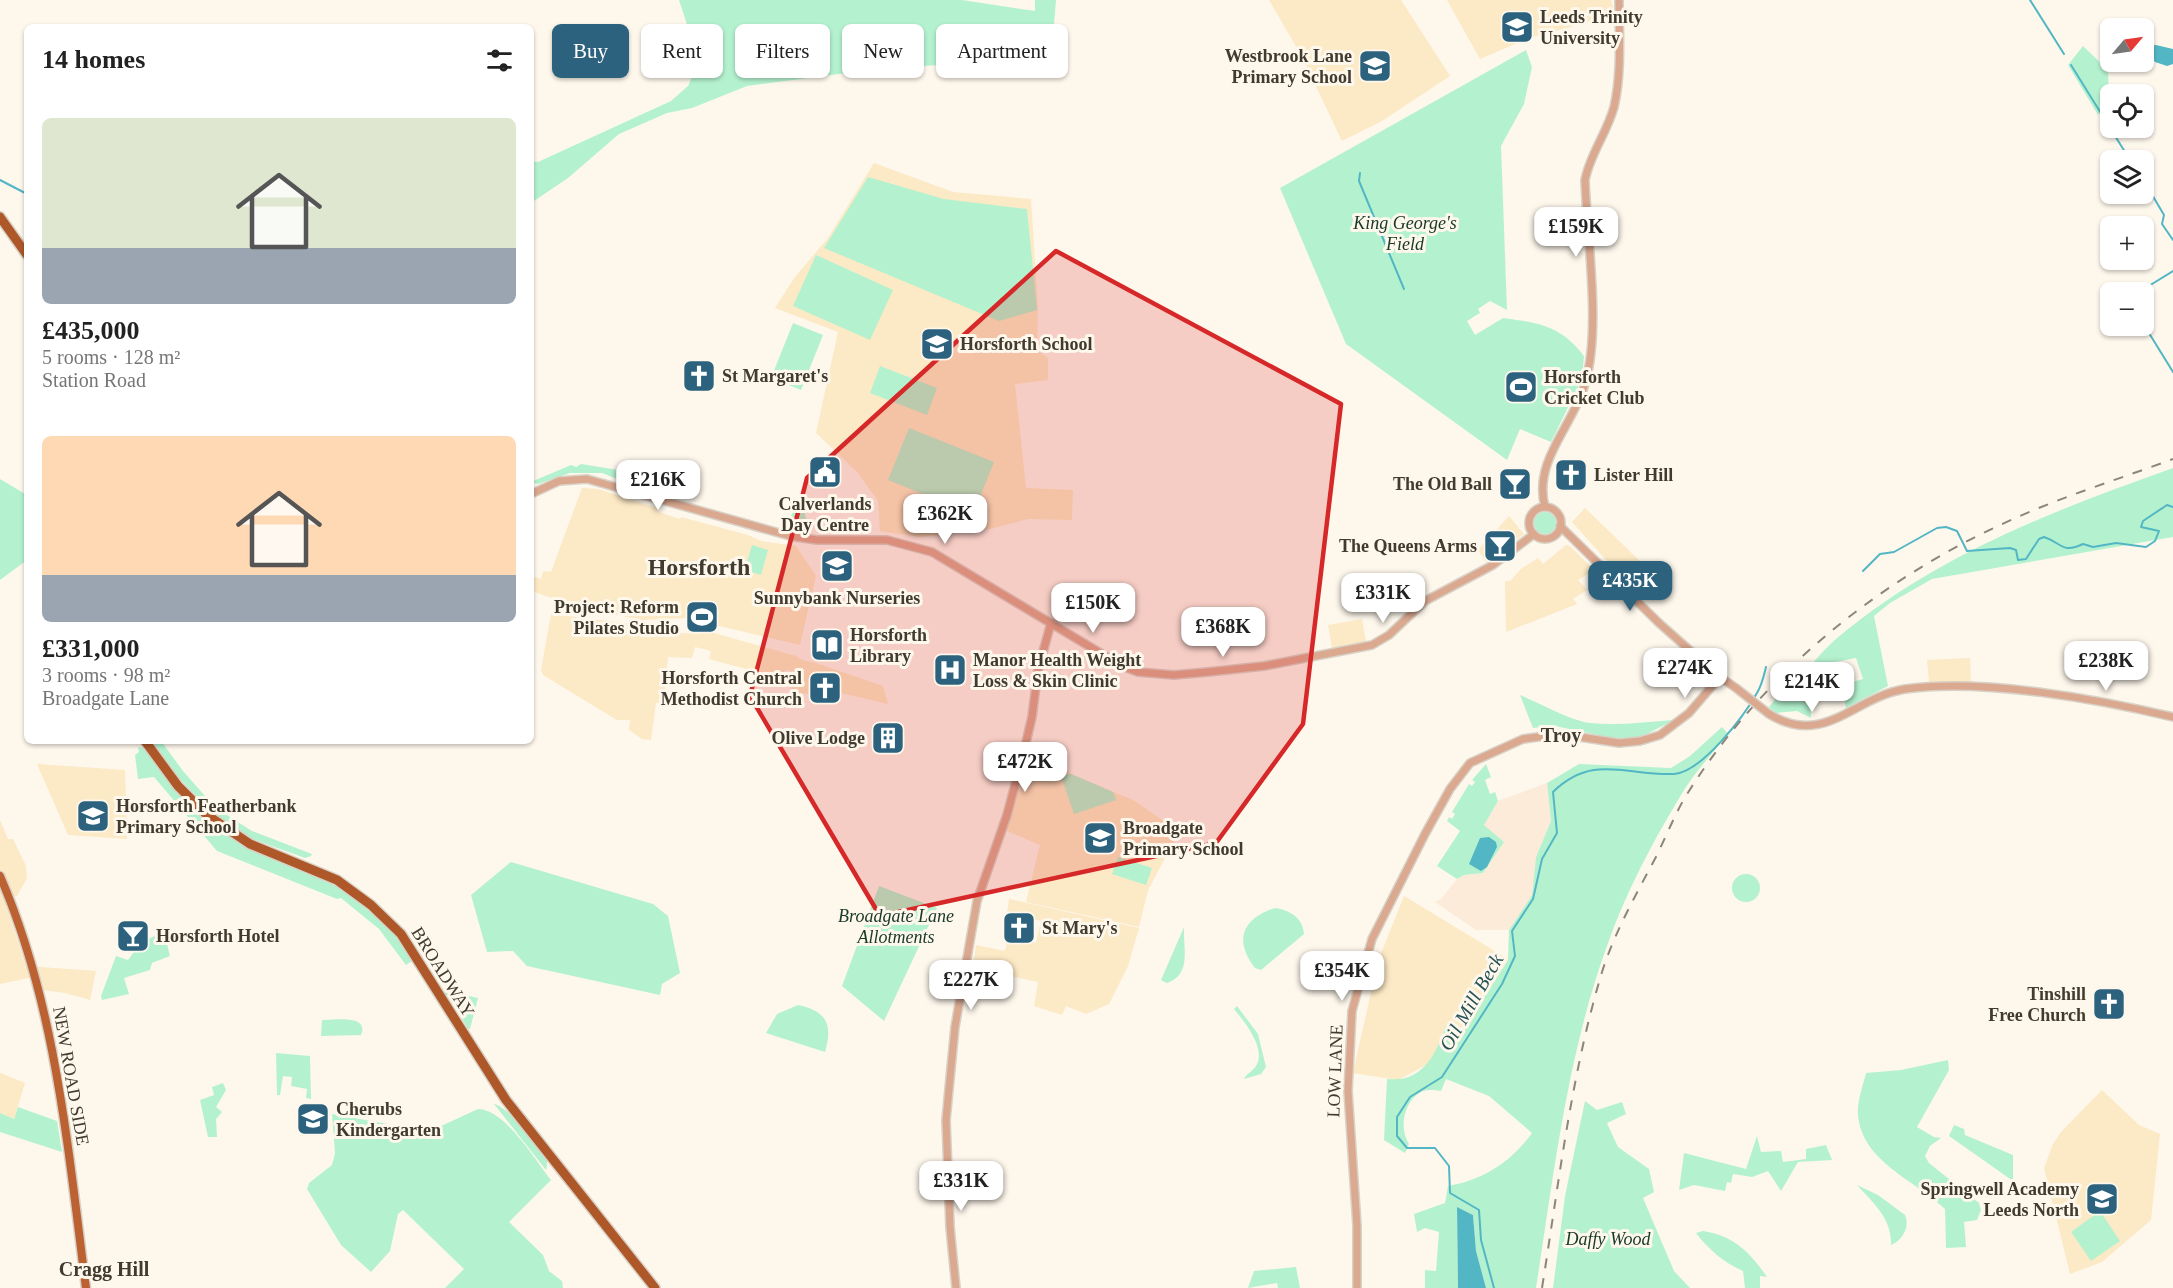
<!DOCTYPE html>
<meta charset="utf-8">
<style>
body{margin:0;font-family:"Times New Roman",serif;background:#f6f6f6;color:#222;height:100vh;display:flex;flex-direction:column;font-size:22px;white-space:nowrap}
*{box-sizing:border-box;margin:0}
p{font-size:20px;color:#767676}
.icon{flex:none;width:33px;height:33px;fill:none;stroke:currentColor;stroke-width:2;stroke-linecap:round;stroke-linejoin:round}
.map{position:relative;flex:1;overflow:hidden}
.panel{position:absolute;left:24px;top:24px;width:510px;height:720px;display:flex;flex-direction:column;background:#fff;border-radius:9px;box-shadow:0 2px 4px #0004}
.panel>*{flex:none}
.banner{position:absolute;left:552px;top:24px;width:570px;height:54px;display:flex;gap:12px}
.needle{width:39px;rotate:61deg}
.fabs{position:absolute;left:2100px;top:18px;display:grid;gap:12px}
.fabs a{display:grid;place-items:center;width:54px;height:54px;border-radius:9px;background:#fff;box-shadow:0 2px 4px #0004;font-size:30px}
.price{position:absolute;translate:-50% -51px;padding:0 14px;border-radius:12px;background:#fff;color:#222;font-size:20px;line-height:39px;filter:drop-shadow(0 2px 3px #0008)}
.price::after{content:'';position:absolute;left:50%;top:36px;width:18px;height:14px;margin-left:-9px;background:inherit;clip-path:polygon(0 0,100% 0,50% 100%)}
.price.on{background:#2c627d;color:#fff}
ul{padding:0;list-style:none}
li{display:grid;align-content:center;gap:12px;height:318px;padding:0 18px}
li span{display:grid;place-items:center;height:186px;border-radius:9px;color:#555}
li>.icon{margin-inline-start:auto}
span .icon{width:108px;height:108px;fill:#fffc;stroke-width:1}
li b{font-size:26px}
h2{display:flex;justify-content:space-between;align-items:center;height:72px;padding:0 18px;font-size:26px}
.chip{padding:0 21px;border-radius:9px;background:#fff;box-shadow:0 2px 4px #0004;font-size:21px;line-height:54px}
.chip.on{background:#2c627d;color:#fff}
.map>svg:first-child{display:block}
.built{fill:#fce9c5}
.industrial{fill:#fcebd9}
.green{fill:#b4f2cf}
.water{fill:#53b6c4}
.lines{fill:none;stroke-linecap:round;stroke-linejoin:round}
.stream{stroke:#53b6c4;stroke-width:2}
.tertiary-casing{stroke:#d8d1c6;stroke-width:10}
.primary-casing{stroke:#d8d1c6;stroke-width:11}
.trunk-casing{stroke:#d8d1c6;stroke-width:12}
.tertiary{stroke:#dba890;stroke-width:7}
.primary{stroke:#bb6132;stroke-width:8}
.trunk{stroke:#ae582a;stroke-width:9}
.rail{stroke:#8c857a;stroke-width:2;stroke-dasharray:10 10;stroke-linecap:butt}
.tertiary-bridge-casing{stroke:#d8d1c6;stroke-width:10;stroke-linecap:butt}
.tertiary-bridge{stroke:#dba890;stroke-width:7}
.marked{fill:#d62828;fill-opacity:0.2;stroke:#d62828;stroke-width:4.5;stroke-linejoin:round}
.labels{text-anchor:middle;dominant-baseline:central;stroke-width:6;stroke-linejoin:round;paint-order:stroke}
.poi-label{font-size:18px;font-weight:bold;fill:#413a2f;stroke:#fef7ec;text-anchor:start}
.park-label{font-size:18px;font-style:italic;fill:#183928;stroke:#fef7ec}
.street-label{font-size:18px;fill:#413a2f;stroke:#fef7ec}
.neighbourhood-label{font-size:20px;font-weight:bold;fill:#413a2f;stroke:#fef7ec}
.water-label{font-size:20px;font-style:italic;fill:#255258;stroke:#fef7ec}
.district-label{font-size:24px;font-weight:bold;fill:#413a2f;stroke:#fef7ec}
</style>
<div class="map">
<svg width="2173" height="1288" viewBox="0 0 2173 1288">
<rect width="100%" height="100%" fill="#fef7ec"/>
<!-- built -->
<path class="built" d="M1269,0H1401L1450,76L1382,121L1342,141L1302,57Z
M1447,0H1611L1615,15L1529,38L1480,59Z
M874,163L953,192L1031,199L1038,309L1037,350L1048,358V380L1015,384L1026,488L1073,490L1072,520L1028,519L990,529L920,537L880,531L878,501L857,472L816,433L838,332L775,308L795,277L828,238Z
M582,488L598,489L657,508L659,512L680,519L681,517L748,535L761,541L796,546L816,576L800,645L685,618L642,620L579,607L531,591V576L541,579L543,571L551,572Z
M1585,508L1646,567L1628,584L1572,522Z
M1509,516L1524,534L1486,562L1478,550Z
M1566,545L1570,546L1602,578L1597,583L1588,574L1578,580L1587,590L1573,599L1577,604L1506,632L1505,581H1510L1521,569L1538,558L1543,564Z
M551,614L632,624V629L643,631L699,634L700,630L714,633L796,656L802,660L816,663L883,686L888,704L837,692L830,691L829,696L790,692L794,671L785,670L784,678L776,677L709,659L711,651L695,647L692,658L668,657L665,691L660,690L659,703H656L651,740L642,739L629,730L630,720H617L543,675L541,670Z
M1362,619L1366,642L1332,648L1328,625Z
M1970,658L1971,682H1929L1927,660Z
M1034,758L1135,801L1179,832L1148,890L1139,927L1026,902L1040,845L1007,831L1027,762Z
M37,764L125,770L127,839L68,835Z
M0,820L8,839H13L26,866L27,878L17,896L4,899L26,966L96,971L90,1000L65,993L42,990L38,976L0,984Z
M1404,896L1508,959L1464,1029L1446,1026L1436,1054L1428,1064L1398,1080L1353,1073L1378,961Z
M1009,899L1139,928L1128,966L1109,1004L1086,1014L1066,1006L1062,1015L1034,1006L1038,982L973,968L976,945L1005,951L1008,937L1036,943L1041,921L1007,914Z
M0,1073L25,1083L14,1119L0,1113Z
M2102,1090L2139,1125L2160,1134L2151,1220L2102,1262L2070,1274L2044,1168L2053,1144L2061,1132Z"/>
<!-- industrial -->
<path class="industrial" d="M1547,783L1551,821L1536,857L1532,895L1509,930H1476L1435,902L1441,899L1457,879L1464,875L1483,873L1504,842L1483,825L1498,801Z"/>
<!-- green -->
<path class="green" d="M679,0H962L1035,11V0H1056L1053,36L1037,48L997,62L885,68L747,86L692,108L667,113L619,134L568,178L531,203V161L538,162L671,101L688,86L699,61Z
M2083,46L2108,70L2109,97L2098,115L2068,65Z
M1526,50L1532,67L1524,104L1501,146L1507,310L1490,301L1478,309L1480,313L1467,321L1475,335L1503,318C1539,323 1560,325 1584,356L1582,379L1551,442L1520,429L1507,460L1346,344L1280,188Z
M868,177L944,199L1027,209L1037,310L999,321L824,248Z
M816,255L893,290L870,340L793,306Z
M793,323L823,335L801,390L771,378Z
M880,366L937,388L927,415L870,393Z
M909,428L994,462L973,514L888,480Z
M581,464L631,472L628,483L602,473H570L538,484L531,482L571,465L576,467Z
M2173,468V537L1932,579L1890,603L1874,616L1888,686L1846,708L1841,685L1863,679L1856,658L1829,663L1833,679L1810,691L1811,718L1797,711L1776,713L1769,707L1778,696L1782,698C1803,678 1815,657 1837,638C1937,555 2052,511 2173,468Z
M0,479L27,495V560L0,580Z
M799,496L809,527L802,532L786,529Z
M1534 523a11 11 0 1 1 22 0a11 11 0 1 1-22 0Z
M752,545L768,550L761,575L745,570Z
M1520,695C1540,703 1569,720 1590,723C1618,726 1646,722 1674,720L1639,738L1617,739L1555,726L1533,728Z
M1722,727L1728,734C1712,754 1694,773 1681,795C1652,843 1625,894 1607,946C1567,1056 1554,1173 1536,1288H1486L1476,1251L1473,1215L1457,1207L1458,1288H1425V1270L1436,1271L1439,1232L1425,1228L1417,1232L1414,1214L1445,1203L1448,1186C1483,1180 1511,1162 1532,1133L1489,1096L1446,1079L1441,1091C1435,1090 1427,1089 1421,1092C1403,1102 1399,1129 1409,1144L1405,1153L1384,1140L1387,1079C1423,1083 1436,1054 1446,1025L1464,1029L1508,960L1509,930L1532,895L1536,857L1551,821L1547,783L1579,764L1671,768L1690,756Z
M152,741H161L183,771L212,804L208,808L178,777Z
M138,747L145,748L181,796L204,819L248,848L341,888L386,925L400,940L412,961L406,965L379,929L341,898L337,899L217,851L154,777L138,779L135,755L139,752Z
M1486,764L1491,777L1485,780L1490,794L1495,792L1498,801L1484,825L1504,842L1483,873L1464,875L1457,879L1437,866L1460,831L1447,821L1449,817L1452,819L1455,814L1452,812L1469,784L1472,786L1475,782L1472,780Z
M1071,774L1113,792L1116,800L1074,814L1061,776Z
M216,808L252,831L312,854L311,856L305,858L250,838L215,816L213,812Z
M1118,857L1152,868L1146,885L1112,874Z
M511,862L653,904L668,916L680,973L662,984L660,995L527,966L513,951L487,952L471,895Z
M1732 888a14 14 0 1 1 28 0a14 14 0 1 1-28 0Z
M879,886L937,908L884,1021L842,986Z
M1275,908C1290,910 1303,918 1304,934L1261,970L1255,968C1233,940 1243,918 1275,908Z
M1184,927C1183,949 1192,974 1167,983L1161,980Z
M164,932L170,956L152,963L150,970L124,978L129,994L102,1000L101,996L116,956L128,960L141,942Z
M442,990L478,998L470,1029L465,1028L467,1027L454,1004H450Z
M798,1005C827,1011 833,1025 825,1052L766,1033L777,1014Z
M1237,1006L1258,1034L1266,1067L1261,1074L1244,1079C1246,1074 1252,1072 1256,1066C1267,1049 1244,1021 1234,1009Z
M322,1020C334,1020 370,1014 361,1035L321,1036Z
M276,1053L310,1056L311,1099L306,1098L307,1089L291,1086L292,1077L283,1076L280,1095H277Z
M1948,1060L1949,1070L1917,1127L1934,1137L1941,1138L1930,1146L1925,1156L1929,1163L1979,1203L1981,1210L1977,1220L1964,1222L1966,1247L1946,1248L1945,1209C1915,1180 1862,1162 1858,1115C1857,1101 1863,1086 1866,1073L1901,1070Z
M223,1083L226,1090L216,1107L222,1112L216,1119L217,1137H208L200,1100L214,1095L212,1087Z
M1585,1101L1597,1110L1622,1102L1626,1114L1607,1123L1618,1147L1649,1169L1654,1192L1643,1198L1674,1271L1690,1288H1553L1565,1196Z
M494,1104C506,1105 544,1148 547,1160C547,1161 547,1169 546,1170Z
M18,1107L57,1121L62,1152L0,1132V1113L14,1119Z
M478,1109C505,1109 535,1160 551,1180L509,1222L543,1255L549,1271L562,1281L563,1288H445L464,1269L403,1210L398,1214L390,1251L371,1272L341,1245L307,1189L309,1183L332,1165L335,1153L332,1114L421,1130L439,1127Z
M1954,1125L1964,1129L1965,1135L2013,1155V1181L1949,1136Z
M1757,1136L1761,1152L1781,1151L1783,1162L1806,1159V1149L1826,1145L1832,1160L1798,1162L1781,1191L1768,1171L1752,1177L1733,1174L1731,1183L1727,1182L1725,1191L1694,1185L1679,1190L1684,1153L1746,1169Z
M1857,1185L1878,1195L1905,1215C1910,1227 1903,1240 1891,1245C1892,1218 1873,1203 1857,1185Z
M2100,1211L2120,1241L2091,1261L2071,1232Z
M1703,1231C1734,1236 1750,1252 1767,1277L1760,1276V1288H1745L1743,1271C1723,1262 1709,1250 1696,1233Z
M1296,1267L1300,1288H1278L1277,1283L1248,1288L1254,1271Z"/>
<!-- water -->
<path class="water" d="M2156,45L2173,49V64L2167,66L2155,62L2148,50L2149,46Z
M1489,837L1496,842L1497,847L1487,867L1481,871L1469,864L1480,838Z
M1457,1207L1473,1215L1476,1251L1486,1288H1458Z"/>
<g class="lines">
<!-- stream -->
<path class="stream" d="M2030,0L2064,54
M2071,65L2130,160
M1360,173L1359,181L1404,289
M0,180L27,194
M2144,181L2164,215L2162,224L2173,240
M2139,292L2173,271
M2144,325L2173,372
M1863,571L1880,554L1894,552L1937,528L1946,527L1957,531L1967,551L2010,548L2016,550L2018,560L2026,559L2039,539L2044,537C2062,543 2062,554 2083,544L2093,547L2116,543L2146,547L2155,541L2159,531L2141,527L2143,521L2167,505L2173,507
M1494,1288L1481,1240L1479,1210L1450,1193L1449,1166L1435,1148H1407L1397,1136V1117L1410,1097L1442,1077L1502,984L1515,956L1512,931L1533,899L1542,859L1557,833L1553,792C1593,753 1627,776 1674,774C1702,772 1744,716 1757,693C1762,685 1764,675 1766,667"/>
<defs>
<path id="tertiary" d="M531,494L559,481L587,479L790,536L817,540H887L932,552L1122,666L1138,672L1174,675L1208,672L1264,666L1372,645L1389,635L1425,601L1493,565L1534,534
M1545,507C1533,462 1571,428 1584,387C1602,333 1587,240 1585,180C1590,154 1607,133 1614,107C1622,73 1619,34 1619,0
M1529 523a16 16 0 1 1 32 0a16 16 0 1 1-32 0Z
M1560,526L1659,623L1720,677L1736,688
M1769,714C1824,748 1854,697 1905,689C1982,678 2097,699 2173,717
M956,1288L950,1227L946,1120L955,1027L977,901L1007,815L1023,755L1032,717L1038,670L1051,623
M1357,1288V1226L1348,1091L1352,1011L1372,939L1425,834L1450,789L1470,763L1523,739L1560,734L1619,743L1640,741L1660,735L1689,713L1720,677"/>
<path id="primary" d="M0,876C56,1005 68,1150 86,1288"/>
<path id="trunk" d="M0,217L27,255
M145,741L178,786L207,815L250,844L337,880L371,905L401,934L506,1100L655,1288"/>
</defs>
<!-- tertiary casing -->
<use href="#tertiary" class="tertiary-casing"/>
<!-- primary casing -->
<use href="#primary" class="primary-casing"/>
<!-- trunk casing -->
<use href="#trunk" class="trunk-casing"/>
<!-- tertiary -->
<use href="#tertiary" class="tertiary"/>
<!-- primary -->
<use href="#primary" class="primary"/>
<!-- trunk -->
<use href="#trunk" class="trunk"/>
<!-- rail -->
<path class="rail" d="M1542,1288C1559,1182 1571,1075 1602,972C1615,931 1637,893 1657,855C1666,836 1674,817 1684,799C1762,672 1884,575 2020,516C2070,494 2122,478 2173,459"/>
<defs>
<path id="tertiary-bridge" d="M1736,688L1769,714"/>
</defs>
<!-- tertiary-bridge casing -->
<use href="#tertiary-bridge" class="tertiary-bridge-casing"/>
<!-- tertiary-bridge -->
<use href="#tertiary-bridge" class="tertiary-bridge"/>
</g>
<!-- marked area -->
<path class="marked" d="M1056,251L1341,404L1303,724L1216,843L880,916L750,696L807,478Z"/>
<!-- icons -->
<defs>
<symbol id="university-square" viewBox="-11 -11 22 22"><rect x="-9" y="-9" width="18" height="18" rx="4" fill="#2c627d" stroke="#fef7ec"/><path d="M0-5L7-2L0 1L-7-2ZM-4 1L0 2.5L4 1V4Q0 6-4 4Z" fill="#fff"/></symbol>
<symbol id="school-square" viewBox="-11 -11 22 22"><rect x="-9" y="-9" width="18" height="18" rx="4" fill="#2c627d" stroke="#fef7ec"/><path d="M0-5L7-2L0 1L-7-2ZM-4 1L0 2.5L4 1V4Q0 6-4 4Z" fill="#fff"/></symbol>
<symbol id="church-square" viewBox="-11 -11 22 22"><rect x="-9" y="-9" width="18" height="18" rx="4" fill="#2c627d" stroke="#fef7ec"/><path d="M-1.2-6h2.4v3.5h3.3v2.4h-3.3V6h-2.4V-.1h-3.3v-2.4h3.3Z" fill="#fff"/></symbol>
<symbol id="stadium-square" viewBox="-11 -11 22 22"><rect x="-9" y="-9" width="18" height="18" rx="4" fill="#2c627d" stroke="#fef7ec"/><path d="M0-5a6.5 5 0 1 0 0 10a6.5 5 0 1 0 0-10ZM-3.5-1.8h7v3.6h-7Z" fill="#fff"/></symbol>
<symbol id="civic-square" viewBox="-11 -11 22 22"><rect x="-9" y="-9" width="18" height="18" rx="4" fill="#2c627d" stroke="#fef7ec"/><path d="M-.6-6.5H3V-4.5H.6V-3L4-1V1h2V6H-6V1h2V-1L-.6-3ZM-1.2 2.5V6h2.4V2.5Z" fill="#fff"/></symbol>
<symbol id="bar-square" viewBox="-11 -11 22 22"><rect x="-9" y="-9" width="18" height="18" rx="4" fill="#2c627d" stroke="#fef7ec"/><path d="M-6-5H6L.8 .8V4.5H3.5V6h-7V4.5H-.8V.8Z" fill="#fff"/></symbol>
<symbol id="library-square" viewBox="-11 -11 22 22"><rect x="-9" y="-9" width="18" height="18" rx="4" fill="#2c627d" stroke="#fef7ec"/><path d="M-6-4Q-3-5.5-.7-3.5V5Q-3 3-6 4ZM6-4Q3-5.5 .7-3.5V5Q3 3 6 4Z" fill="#fff"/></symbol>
<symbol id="hospital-square" viewBox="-11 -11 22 22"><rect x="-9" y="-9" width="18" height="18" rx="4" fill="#2c627d" stroke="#fef7ec"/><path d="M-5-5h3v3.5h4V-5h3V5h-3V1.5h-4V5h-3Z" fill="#fff"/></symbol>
<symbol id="building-square" viewBox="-11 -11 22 22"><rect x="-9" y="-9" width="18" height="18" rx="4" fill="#2c627d" stroke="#fef7ec"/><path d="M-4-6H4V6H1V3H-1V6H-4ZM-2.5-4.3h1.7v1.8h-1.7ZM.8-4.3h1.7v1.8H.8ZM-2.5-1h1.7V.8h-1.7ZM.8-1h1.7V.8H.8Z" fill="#fff"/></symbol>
</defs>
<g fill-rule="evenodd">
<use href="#university-square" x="1498" y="8" width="38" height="38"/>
<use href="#school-square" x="1356" y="47" width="38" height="38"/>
<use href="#school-square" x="918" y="325" width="38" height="38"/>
<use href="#church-square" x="680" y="357" width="38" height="38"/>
<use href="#stadium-square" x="1502" y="368" width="38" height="38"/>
<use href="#civic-square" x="806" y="453" width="38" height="38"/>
<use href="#church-square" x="1552" y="456" width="38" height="38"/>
<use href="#bar-square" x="1496" y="465" width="38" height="38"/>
<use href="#bar-square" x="1481" y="527" width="38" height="38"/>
<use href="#school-square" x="818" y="547" width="38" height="38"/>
<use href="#stadium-square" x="683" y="598" width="38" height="38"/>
<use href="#library-square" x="808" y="626" width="38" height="38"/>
<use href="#hospital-square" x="931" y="651" width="38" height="38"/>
<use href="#church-square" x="806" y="669" width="38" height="38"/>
<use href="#building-square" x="869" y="719" width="38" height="38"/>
<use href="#school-square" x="74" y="797" width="38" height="38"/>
<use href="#school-square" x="1081" y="819" width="38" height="38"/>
<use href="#church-square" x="1000" y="909" width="38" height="38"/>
<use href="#bar-square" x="114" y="917" width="38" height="38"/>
<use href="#church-square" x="2090" y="985" width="38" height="38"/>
<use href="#school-square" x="294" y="1100" width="38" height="38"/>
<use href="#school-square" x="2083" y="1180" width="38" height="38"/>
</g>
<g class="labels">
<!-- poi labels -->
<g class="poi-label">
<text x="1540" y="17">Leeds Trinity<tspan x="1540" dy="21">University</tspan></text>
<text x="1352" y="56" text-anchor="end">Westbrook Lane<tspan x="1352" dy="21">Primary School</tspan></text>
<text x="960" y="344">Horsforth School</text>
<text x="722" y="376">St Margaret's</text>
<text x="1544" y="377">Horsforth<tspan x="1544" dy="21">Cricket Club</tspan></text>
<text x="1594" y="475">Lister Hill</text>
<text x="1492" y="484" text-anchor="end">The Old Ball</text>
<text x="825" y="504" text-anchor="middle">Calverlands<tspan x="825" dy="21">Day Centre</tspan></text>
<text x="1477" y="546" text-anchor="end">The Queens Arms</text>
<text x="837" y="598" text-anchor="middle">Sunnybank Nurseries</text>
<text x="679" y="607" text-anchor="end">Project: Reform<tspan x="679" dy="21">Pilates Studio</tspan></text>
<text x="850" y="635">Horsforth<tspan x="850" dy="21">Library</tspan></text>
<text x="973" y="660">Manor Health Weight<tspan x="973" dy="21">Loss &amp; Skin Clinic</tspan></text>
<text x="802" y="678" text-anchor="end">Horsforth Central<tspan x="802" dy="21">Methodist Church</tspan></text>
<text x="865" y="738" text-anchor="end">Olive Lodge</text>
<text x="116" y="806">Horsforth Featherbank<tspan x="116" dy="21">Primary School</tspan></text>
<text x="1123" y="828">Broadgate<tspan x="1123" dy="21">Primary School</tspan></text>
<text x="1042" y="928">St Mary's</text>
<text x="156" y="936">Horsforth Hotel</text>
<text x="2086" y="994" text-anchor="end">Tinshill<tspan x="2086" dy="21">Free Church</tspan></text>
<text x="336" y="1109">Cherubs<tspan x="336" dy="21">Kindergarten</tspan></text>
<text x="2079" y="1189" text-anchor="end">Springwell Academy<tspan x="2079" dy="21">Leeds North</tspan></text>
</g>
<!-- park labels -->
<g class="park-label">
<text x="1405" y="223">King George's<tspan x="1405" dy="21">Field</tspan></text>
<text x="896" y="916">Broadgate Lane<tspan x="896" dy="21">Allotments</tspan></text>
<text x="1608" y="1239">Daffy Wood</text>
</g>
<!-- street labels -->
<g class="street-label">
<text transform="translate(443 972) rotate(58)">BROADWAY</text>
<text transform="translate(1335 1071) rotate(-88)">LOW LANE</text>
<text transform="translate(71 1076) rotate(80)">NEW ROAD SIDE</text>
</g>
<!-- neighbourhood labels -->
<g class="neighbourhood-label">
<text x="1561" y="735">Troy</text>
<text x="104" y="1269">Cragg Hill</text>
</g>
<!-- water labels -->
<g class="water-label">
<text transform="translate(1471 1002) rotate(-60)">Oil Mill Beck</text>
</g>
<!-- district labels -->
<g class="district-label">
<text x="699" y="567">Horsforth</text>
</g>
</g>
</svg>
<div class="fabs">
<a><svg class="needle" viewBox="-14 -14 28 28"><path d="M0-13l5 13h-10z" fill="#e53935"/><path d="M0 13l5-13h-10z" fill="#767676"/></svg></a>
<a><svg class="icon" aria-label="locate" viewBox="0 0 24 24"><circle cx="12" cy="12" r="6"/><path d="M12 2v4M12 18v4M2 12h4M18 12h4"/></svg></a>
<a><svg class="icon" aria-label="layers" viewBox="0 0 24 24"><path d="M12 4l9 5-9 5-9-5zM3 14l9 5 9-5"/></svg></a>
<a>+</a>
<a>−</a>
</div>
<b class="price" style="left:1576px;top:258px">£159K</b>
<b class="price" style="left:658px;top:511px">£216K</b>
<b class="price" style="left:945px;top:545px">£362K</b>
<b class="price on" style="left:1630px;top:612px">£435K</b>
<b class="price" style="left:1383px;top:624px">£331K</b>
<b class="price" style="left:1093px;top:634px">£150K</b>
<b class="price" style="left:1223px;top:658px">£368K</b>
<b class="price" style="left:2106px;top:692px">£238K</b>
<b class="price" style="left:1685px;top:699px">£274K</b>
<b class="price" style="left:1812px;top:713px">£214K</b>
<b class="price" style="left:1025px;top:793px">£472K</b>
<b class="price" style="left:1342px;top:1002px">£354K</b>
<b class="price" style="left:971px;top:1011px">£227K</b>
<b class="price" style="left:961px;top:1212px">£331K</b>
<div class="banner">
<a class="chip on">Buy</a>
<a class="chip">Rent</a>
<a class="chip">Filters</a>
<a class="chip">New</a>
<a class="chip">Apartment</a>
</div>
<section class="panel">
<h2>14 homes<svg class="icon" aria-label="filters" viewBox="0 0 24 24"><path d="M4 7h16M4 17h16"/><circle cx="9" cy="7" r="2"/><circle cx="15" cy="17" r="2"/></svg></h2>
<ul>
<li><span style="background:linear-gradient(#dfe7d0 70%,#9aa5b1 0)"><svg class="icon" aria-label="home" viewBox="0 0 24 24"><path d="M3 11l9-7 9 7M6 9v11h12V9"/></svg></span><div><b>£435,000</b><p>5 rooms · 128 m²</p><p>Station Road</p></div></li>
<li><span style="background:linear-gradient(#ffd9b3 75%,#9aa5b1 0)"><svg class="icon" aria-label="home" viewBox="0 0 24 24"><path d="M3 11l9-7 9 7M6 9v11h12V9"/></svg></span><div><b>£331,000</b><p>3 rooms · 98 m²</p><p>Broadgate Lane</p></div></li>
</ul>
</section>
</div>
